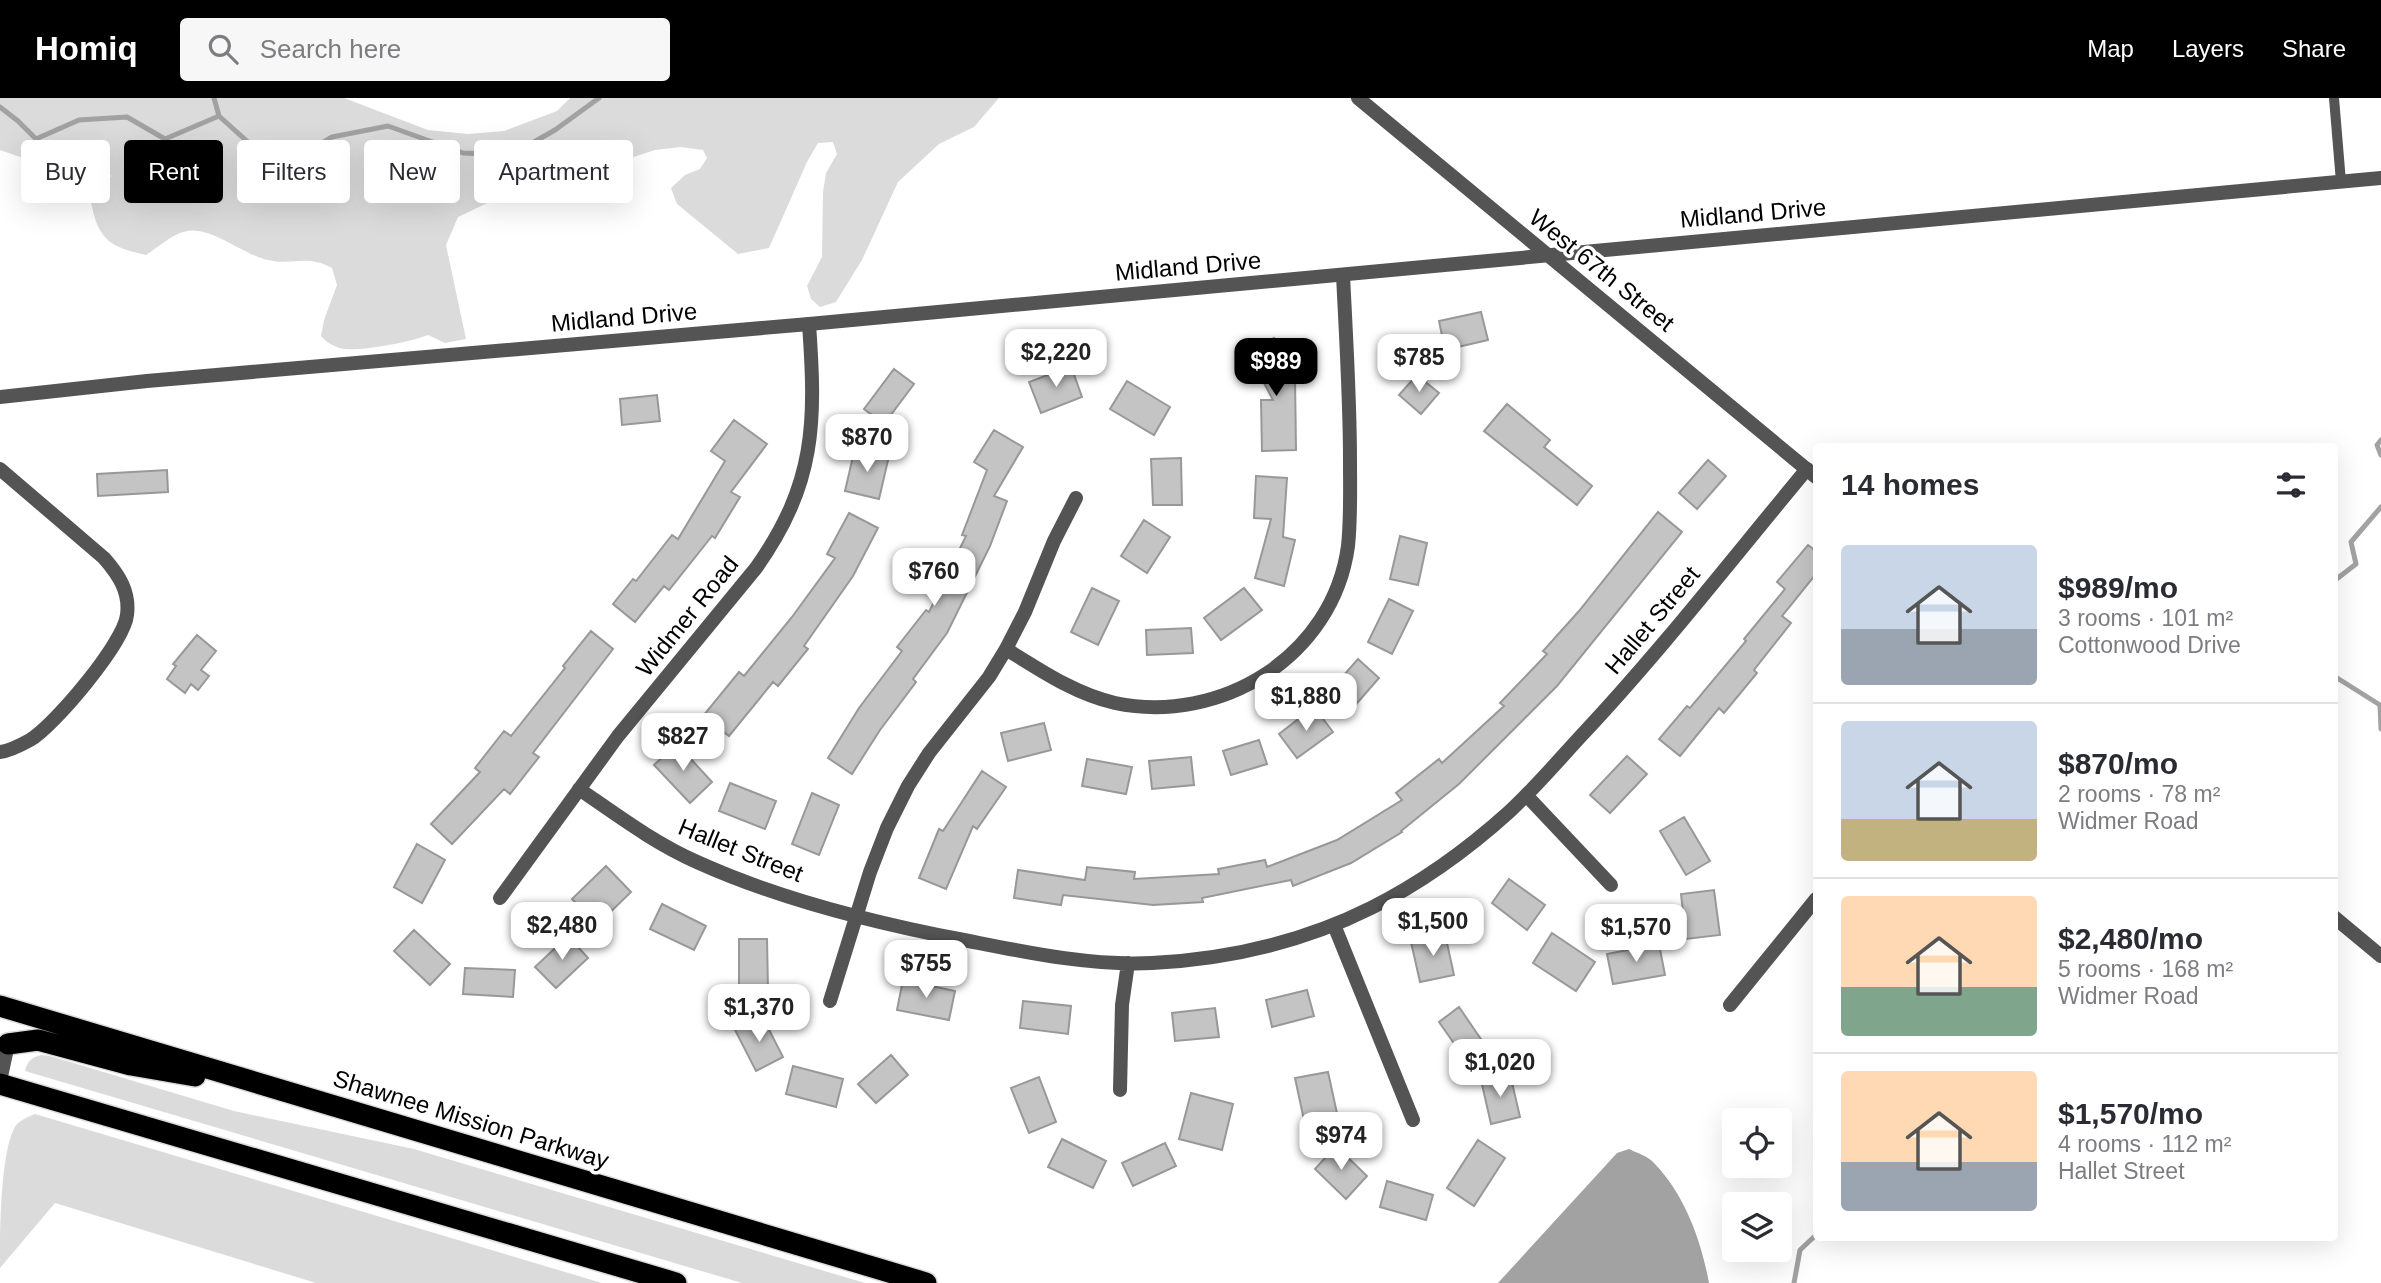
<!DOCTYPE html>
<meta charset="utf-8">
<style>
body{margin:0;font-family:Helvetica,sans-serif;background:#f7f7f7;color:#2b2b33;height:100vh;display:flex;flex-direction:column;font-size:26px;white-space:nowrap}
*{box-sizing:border-box;margin:0}
p{font-size:23px;color:#7c7c81}
.icon{flex:none;width:38px;height:38px;fill:none;stroke:currentColor;stroke-width:2;stroke-linecap:round;stroke-linejoin:round}
.map{position:relative;flex:1;overflow:hidden}
.sheet{position:absolute;left:1813px;top:345px;width:525px;height:798px;display:flex;flex-direction:column;background:#fff;border-radius:7px;box-shadow:0 7px 28px #0002}
.sheet>*{flex:none}
.hud{position:absolute;left:21px;top:42px;width:665px;height:63px;display:flex;gap:14px}
.buttons{position:absolute;left:1722px;top:1010px;display:grid;gap:14px}
.buttons a{display:grid;place-items:center;width:70px;height:70px;border-radius:7px;background:#fff;box-shadow:0 7px 28px #0002;font-size:35px}
.price{position:absolute;translate:-50% -60px;padding:0 16px;border-radius:14px;background:#fff;color:#222;font-size:23px;line-height:46px;filter:drop-shadow(0 2px 4px #0008)}
.price::after{content:'';position:absolute;left:50%;top:42px;width:21px;height:16px;margin-left:-10px;background:inherit;clip-path:polygon(0 0,100% 0,50% 100%)}
.price.current{background:#000;color:#fff}
ul{padding:0;list-style:none}
li{display:flex;align-items:center;gap:21px;height:175px;padding:0 28px}
li+li{border-top:2px solid #e1e1e2}
li span{display:grid;place-items:center;flex:none;width:196px;height:140px;border-radius:7px;color:#555}
li>.icon{margin-inline-start:auto}
span .icon{width:84px;height:84px;fill:#fffc;stroke-width:1}
li b{font-size:30px}
h2{display:flex;justify-content:space-between;align-items:center;height:84px;padding:0 28px;font-size:30px}
.pill{padding:0 24px;border-radius:7px;background:#fff;box-shadow:0 7px 28px #0002;font-size:24px;line-height:63px}
.pill.current{background:#000;color:#fff}
header{display:flex;align-items:center;gap:42px;box-sizing:border-box;height:98px;padding:0 35px;background:#000;color:#fff}
header strong{font-size:33px}
nav{display:flex;gap:38px;margin-inline-start:auto;font-size:24px}
.search{width:490px;height:63px;background:#f7f7f7;display:flex;align-items:center;gap:18px;box-sizing:border-box;padding:0 24px;border-radius:7px;color:#7c7c81;font-size:26px}
.map>svg:first-child{display:block}
.green{fill:#dbdbdb}
.water{fill:#a2a2a2}
.lines{fill:none;stroke-linecap:round;stroke-linejoin:round}
.stream{stroke:#a2a2a2;stroke-width:5}
.building{fill:#c4c4c4;stroke:#989898;stroke-width:2}
.motorway-casing{stroke:#dbdbdb;stroke-width:24}
.service{stroke:#545454;stroke-width:10}
.minor{stroke:#545454;stroke-width:14}
.tertiary{stroke:#545454;stroke-width:14}
.motorway{stroke:#000;stroke-width:21}
.labels{text-anchor:middle;dominant-baseline:central;stroke-width:7;stroke-linejoin:round;paint-order:stroke}
.street-label{font-size:24px;fill:#000;stroke:#fff}
</style>
<header>
<strong>Homiq</strong>
<div class="search"><svg class="icon" aria-label="search" viewBox="0 0 24 24"><circle cx="10" cy="10" r="6"/><path d="M15 15l6 6"/></svg>Search here</div>
<nav><a>Map</a><a>Layers</a><a>Share</a></nav>
</header>
<div class="map">
<svg width="2381" height="1185" viewBox="0 0 2381 1185">
<rect width="100%" height="100%" fill="#fff"/>
<!-- green -->
<path class="green" d="M0,0H344L428,32L468,36L504,33L557,13L570,0H999L974,29L939,46L898,84L862,162L836,204L820,209L811,201L807,188L822,159L823,94L826,75L837,56L833,44L818,45L807,64L769,150L738,156L677,106L671,90L685,77L700,71L707,60L703,52L681,49L655,52L624,62L566,91L526,100L500,99L458,119L446,147L466,241L445,245L428,237C411,244 356,255 339,250C332,247 326,244 321,238L324,222L337,187L332,170C305,156 293,168 268,162C243,157 208,125 183,134C170,138 157,150 146,157C110,149 98,142 91,104L111,78L101,63L86,60L43,67L0,52Z
M41,957L50,958L234,1013L414,1051L865,1185H742L25,973C28,963 30,960 41,957Z
M35,1016L602,1185H316L55,1105L0,1170C0,1135 0,1052 16,1027C22,1021 28,1019 35,1016Z"/>
<!-- water -->
<path class="water" d="M1629,1051C1637,1055 1648,1058 1654,1065C1685,1097 1701,1142 1709,1185H1498L1617,1055Z"/>
<g class="lines">
<!-- stream -->
<path class="stream" d="M214,0L219,18L260,55L297,60L332,39L388,28L463,55L511,57L555,32L599,0
M0,9L18,23L36,41L79,22L127,19L165,41L219,18
M2381,342L2377,347L2381,357
M2334,483L2356,466L2351,444L2381,409
M2334,578L2380,607L2381,631
M1794,1185L1800,1152L1816,1137"/>
</g>
<!-- building -->
<path class="building" d="M1481,214L1488,242L1445,252L1439,223Z
M1274,240L1295,279L1296,352L1262,353L1261,302H1273L1247,253Z
M1071,268L1082,299L1041,315L1029,284Z
M894,271L914,286L884,326L864,311Z
M1417,277L1439,295L1421,316L1399,297Z
M1127,283L1170,309L1154,337L1110,311Z
M657,297L660,323L622,327L620,301Z
M1507,306L1550,342L1544,349L1592,388L1577,407L1484,333Z
M734,322L767,346L731,394L740,399L715,440L712,438L669,492L664,488L635,524L613,506L633,481L636,483L672,437L678,441L725,363L711,353Z
M994,332L1023,349L994,398L1007,403L990,448L947,535L913,581L916,584L880,632L852,676L828,660L859,610L902,553L897,549L926,512L929,514L966,438L962,437L987,372L974,364Z
M855,350L889,358L879,401L845,393Z
M1181,360L1182,407H1153L1151,361Z
M1708,362L1726,378L1697,411L1679,395Z
M167,372L168,394L98,398L97,376Z
M1256,378L1287,380L1283,439L1295,442L1284,488L1255,480L1271,421L1254,420Z
M1658,414L1682,434L1557,588L1459,686L1401,733L1402,734L1351,765L1293,788L1291,782L1202,800L1203,804L1153,807L1063,797L1061,807L1014,800L1018,772L1085,782L1087,769L1135,774L1134,781L1219,776L1218,771L1265,762L1267,769L1337,742L1402,702L1396,695L1439,661L1442,665L1504,608L1500,605L1547,556L1543,553L1579,513Z
M849,415L878,430L853,478L804,548L808,551L778,588L773,584L729,638L703,618L739,574L744,578L792,519L835,460L827,456Z
M1144,422L1170,439L1147,475L1121,458Z
M1400,438L1427,445L1418,487L1390,481Z
M1808,447L1816,453V476L1782,518L1791,525L1754,572L1757,575L1724,615L1719,610L1680,658L1659,641L1687,608L1690,610L1746,543L1744,541L1785,491L1777,484Z
M1092,490L1119,503L1098,547L1071,534Z
M1244,490L1262,512L1221,542L1204,520Z
M1389,501L1413,513L1392,556L1368,544Z
M1191,530L1193,555L1147,557L1146,532Z
M591,533L613,551L533,655L539,659L510,696L504,691L452,746L431,726L480,674L475,670L504,633L511,638L565,570L563,568Z
M197,537L216,553L201,572L209,578L198,592L191,586L185,595L167,581L176,568L173,566Z
M1358,561L1379,580L1351,612L1330,593Z
M1314,609L1333,634L1297,660L1279,636Z
M1044,625L1051,652L1008,663L1001,635Z
M1259,642L1267,666L1231,677L1223,653Z
M677,646L712,684L690,705L654,667Z
M1627,658L1647,676L1610,715L1590,697Z
M1191,659L1194,687L1152,691L1149,663Z
M1087,661L1132,669L1126,696L1082,688Z
M982,673L1006,689L977,731L973,728L946,791L919,780L939,731L943,733Z
M730,685L776,703L765,731L719,713Z
M812,695L839,707L819,757L792,746Z
M1684,719L1710,763L1686,777L1660,733Z
M417,746L445,762L422,805L394,789Z
M606,768L631,794L597,827L572,801Z
M1509,781L1545,807L1527,832L1492,805Z
M1714,792L1720,837L1686,841L1681,796Z
M662,806L706,828L694,852L650,831Z
M414,832L450,866L430,887L394,853Z
M1552,835L1595,864L1576,893L1533,865Z
M1445,836L1454,877L1420,884L1411,844Z
M568,838L588,860L556,890L535,869Z
M739,841H767L768,892H739Z
M1659,846L1665,877L1613,886L1607,856Z
M465,870L515,872L513,899L463,896Z
M903,882L955,893L949,922L897,912Z
M1307,892L1314,918L1272,929L1266,902Z
M1023,903L1071,908L1068,936L1020,930Z
M1459,909L1485,947L1465,961L1439,924Z
M1215,910L1219,939L1175,943L1172,915Z
M762,918L783,959L756,973L735,932Z
M891,957L908,977L876,1005L858,986Z
M793,968L843,981L836,1009L786,996Z
M1328,974L1340,1029L1307,1036L1295,980Z
M1510,976L1520,1019L1491,1026L1481,982Z
M1039,979L1056,1024L1029,1035L1011,990Z
M1191,995L1233,1006L1222,1052L1179,1041Z
M1062,1041L1106,1063L1093,1090L1048,1069Z
M1478,1042L1505,1060L1474,1108L1447,1090Z
M1165,1045L1176,1068L1133,1088L1122,1065Z
M1336,1048L1367,1078L1346,1101L1315,1071Z
M1387,1083L1433,1097L1426,1122L1380,1109Z"/>
<g class="lines">
<defs>
<path id="motorway" d="M0,908L926,1185
M8,946L38,942L131,967L195,978
M0,986L676,1185"/>
</defs>
<!-- motorway casing -->
<use href="#motorway" class="motorway-casing"/>
<!-- service -->
<path class="service" d="M2334,0L2341,84"/>
<!-- minor -->
<path class="minor" d="M0,371L104,460C119,477 130,494 127,517C124,545 54,628 30,642C21,647 10,653 0,654
M1006,551C1040,572 1075,596 1115,605C1220,627 1333,559 1348,448C1351,420 1350,391 1350,363C1350,301 1346,239 1343,177
M579,691C617,717 654,745 697,764C781,802 874,825 964,842C1025,854 1089,868 1152,865C1228,861 1303,844 1371,810C1421,785 1468,751 1509,714C1534,691 1557,664 1580,639C1660,554 1732,461 1807,371
M1526,697L1611,787
M500,800L618,638L756,470C816,385 816,325 809,226
M1334,827L1413,1022
M830,903L870,774L887,730L908,688L929,655L989,579L1006,551L1025,514L1054,443L1076,400
M1730,907L1816,801
M1120,992L1122,907L1128,865"/>
<!-- tertiary -->
<path class="tertiary" d="M1358,0L1816,379
M0,299L147,283L809,226L2381,80
M2334,819L2381,858
M0,983L8,946"/>
<!-- motorway -->
<use href="#motorway" class="motorway"/>
</g>
<g class="labels">
<!-- street labels -->
<g class="street-label">
<text transform="translate(1753 115) rotate(-5)">Midland Drive</text>
<text transform="translate(1188 168) rotate(-5)">Midland Drive</text>
<text transform="translate(1602 172) rotate(39)">West 67th Street</text>
<text transform="translate(624 219) rotate(-5)">Midland Drive</text>
<text transform="translate(687 518) rotate(-51)">Widmer Road</text>
<text transform="translate(1652 522) rotate(-50)">Hallet Street</text>
<text transform="translate(741 752) rotate(22)">Hallet Street</text>
<text transform="translate(471 1021) rotate(17)">Shawnee Mission Parkway</text>
</g>
</g>
</svg>
<div class="buttons">
<a><svg class="icon" aria-label="locate" viewBox="0 0 24 24"><circle cx="12" cy="12" r="6"/><path d="M12 2v4M12 18v4M2 12h4M18 12h4"/></svg></a>
<a><svg class="icon" aria-label="layers" viewBox="0 0 24 24"><path d="M12 4l9 5-9 5-9-5zM3 14l9 5 9-5"/></svg></a>
</div>
<b class="price" style="left:1056px;top:291px">$2,220</b>
<b class="price" style="left:1419px;top:296px">$785</b>
<b class="price current" style="left:1276px;top:300px">$989</b>
<b class="price" style="left:867px;top:376px">$870</b>
<b class="price" style="left:934px;top:510px">$760</b>
<b class="price" style="left:1306px;top:635px">$1,880</b>
<b class="price" style="left:683px;top:675px">$827</b>
<b class="price" style="left:1433px;top:860px">$1,500</b>
<b class="price" style="left:562px;top:864px">$2,480</b>
<b class="price" style="left:1636px;top:866px">$1,570</b>
<b class="price" style="left:926px;top:902px">$755</b>
<b class="price" style="left:759px;top:946px">$1,370</b>
<b class="price" style="left:1500px;top:1001px">$1,020</b>
<b class="price" style="left:1341px;top:1074px">$974</b>
<div class="hud">
<a class="pill">Buy</a>
<a class="pill current">Rent</a>
<a class="pill">Filters</a>
<a class="pill">New</a>
<a class="pill">Apartment</a>
</div>
<section class="sheet">
<h2>14 homes<svg class="icon" aria-label="filters" viewBox="0 0 24 24"><path d="M4 7h16M4 17h16"/><circle cx="9" cy="7" r="2"/><circle cx="15" cy="17" r="2"/></svg></h2>
<ul>
<li><span style="background:linear-gradient(#c9d6e8 60%,#9aa5b1 0)"><svg class="icon" aria-label="home" viewBox="0 0 24 24"><path d="M3 11l9-7 9 7M6 9v11h12V9"/></svg></span><div><b>$989/mo</b><p>3 rooms · 101 m²</p><p>Cottonwood Drive</p></div></li>
<li><span style="background:linear-gradient(#c9d6e8 70%,#c2b280 0)"><svg class="icon" aria-label="home" viewBox="0 0 24 24"><path d="M3 11l9-7 9 7M6 9v11h12V9"/></svg></span><div><b>$870/mo</b><p>2 rooms · 78 m²</p><p>Widmer Road</p></div></li>
<li><span style="background:linear-gradient(#ffd9b3 65%,#7fa58c 0)"><svg class="icon" aria-label="home" viewBox="0 0 24 24"><path d="M3 11l9-7 9 7M6 9v11h12V9"/></svg></span><div><b>$2,480/mo</b><p>5 rooms · 168 m²</p><p>Widmer Road</p></div></li>
<li><span style="background:linear-gradient(#ffd9b3 65%,#9aa5b1 0)"><svg class="icon" aria-label="home" viewBox="0 0 24 24"><path d="M3 11l9-7 9 7M6 9v11h12V9"/></svg></span><div><b>$1,570/mo</b><p>4 rooms · 112 m²</p><p>Hallet Street</p></div></li>
</ul>
</section>
</div>
